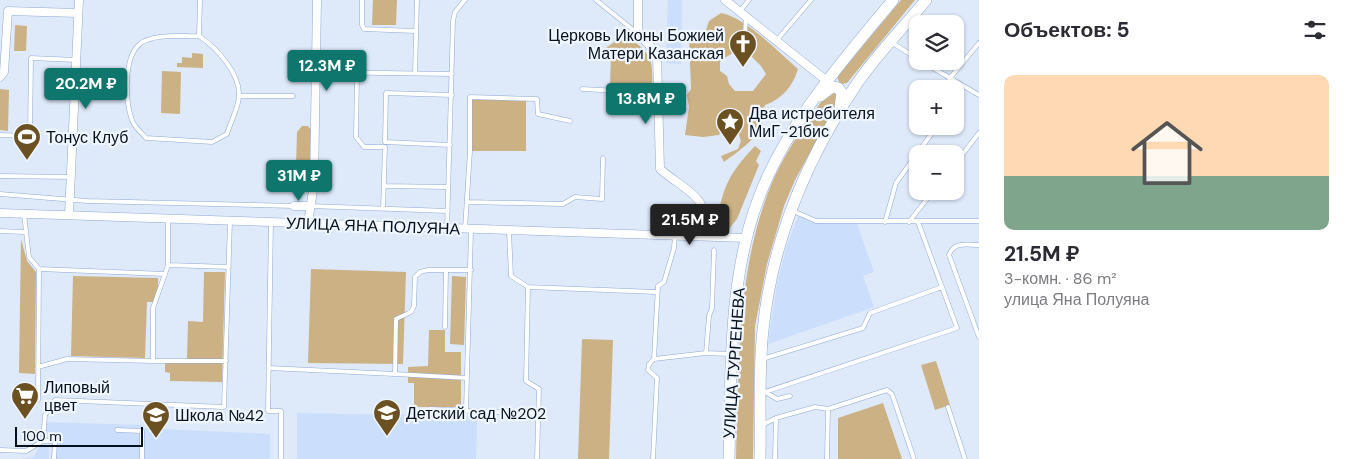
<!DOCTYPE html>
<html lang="ru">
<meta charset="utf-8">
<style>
body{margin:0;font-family:"DM Sans",sans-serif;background:#f7f7f7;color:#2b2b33;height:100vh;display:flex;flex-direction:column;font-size:19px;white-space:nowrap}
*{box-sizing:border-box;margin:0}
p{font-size:16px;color:#7c7c81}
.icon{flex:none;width:28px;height:28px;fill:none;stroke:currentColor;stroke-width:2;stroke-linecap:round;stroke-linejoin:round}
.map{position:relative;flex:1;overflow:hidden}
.details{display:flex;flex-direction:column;background:#fff;width:375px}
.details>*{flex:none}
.fabs{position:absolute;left:909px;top:15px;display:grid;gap:10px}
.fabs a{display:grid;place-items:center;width:55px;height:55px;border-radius:10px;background:#fff;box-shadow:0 1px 4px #0004;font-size:25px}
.scale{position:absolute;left:15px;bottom:12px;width:128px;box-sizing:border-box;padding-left:5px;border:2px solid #07101e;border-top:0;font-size:14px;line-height:18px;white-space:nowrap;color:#07101e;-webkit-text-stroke:4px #f0f6ff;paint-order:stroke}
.price{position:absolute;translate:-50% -42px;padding:0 11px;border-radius:5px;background:#0f766e;color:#fff;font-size:16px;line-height:32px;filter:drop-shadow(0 1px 2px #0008)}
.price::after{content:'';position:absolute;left:50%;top:30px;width:15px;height:11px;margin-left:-8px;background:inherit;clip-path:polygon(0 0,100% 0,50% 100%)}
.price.selected{background:#222;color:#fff}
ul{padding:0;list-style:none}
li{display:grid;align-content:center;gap:10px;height:265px;padding:0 25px}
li+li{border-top:1px solid #e1e1e2}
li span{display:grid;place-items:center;height:155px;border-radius:10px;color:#555}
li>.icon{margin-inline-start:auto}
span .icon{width:90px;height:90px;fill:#fffc;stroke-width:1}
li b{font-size:21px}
h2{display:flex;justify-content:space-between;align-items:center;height:60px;padding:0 25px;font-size:21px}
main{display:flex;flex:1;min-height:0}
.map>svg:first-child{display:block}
.built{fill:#cbdefc}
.green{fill:#ccb184;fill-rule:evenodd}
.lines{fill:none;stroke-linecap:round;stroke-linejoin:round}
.service-casing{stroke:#8fa9d2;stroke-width:5}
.minor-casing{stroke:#8fa9d2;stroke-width:9}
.primary-casing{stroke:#8fa9d2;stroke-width:12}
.service{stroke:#fff;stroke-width:4}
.minor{stroke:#fff;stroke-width:8}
.primary{stroke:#fff;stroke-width:11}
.labels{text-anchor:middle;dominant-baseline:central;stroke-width:4.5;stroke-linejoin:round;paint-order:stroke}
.poi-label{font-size:16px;fill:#07101e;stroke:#f0f6ff;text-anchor:start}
.street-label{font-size:16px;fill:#07101e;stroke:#f0f6ff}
</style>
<main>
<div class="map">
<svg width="979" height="459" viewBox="0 0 979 459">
<rect width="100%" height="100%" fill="#dee9fa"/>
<!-- built -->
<path class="built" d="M668,0H682L681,64L666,63Z
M799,214L816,221H856L874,272L863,276L874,307L768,344L777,284L787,245Z
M297,413L477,416L476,459H297Z
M43,422L143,425V428L270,434V459H51L52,443H42Z
M43,445H49V459H21L34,457L38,448Z"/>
<!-- green -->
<path class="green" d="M373,0H397L396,25H372Z
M901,0H915L847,83L841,84L838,80V76Z
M721,13C747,18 777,51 798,69C793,86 782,99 765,105L759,121L763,124C755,140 739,151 724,162L721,156L738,149L741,141L737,129H722L719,135L703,137L685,135L689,107L687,95L691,89L689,35L705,33L709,21ZM741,46L761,66L766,74L753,91H735L729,84L727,76L720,71V62C727,55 734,54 741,46Z
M15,25L27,26L26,51H14Z
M625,34C647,52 654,54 652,85L649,87H610L611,52L602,51Z
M192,53L203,54V68L177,67V63H182V57L192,58Z
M162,71L181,72L180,114L161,113Z
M0,89L9,90L8,131L0,130Z
M836,91L839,100L795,180L784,206L767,264L755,326L753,459H736C739,365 736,263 775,176C789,146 809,119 828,92Z
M470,97H526V151H470Z
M302,126H308L311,130L310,167L303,172L298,170L296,166L297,132Z
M755,146L761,151L756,161L759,165L737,219L728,230L716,232C721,192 726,176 755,146Z
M21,239L27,261L36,272L35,374L19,373Z
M311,269L406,272L403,364L308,363Z
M204,272H225L222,382L170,381V373L165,372V359L187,360L188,321L203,322Z
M73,276L158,278V302H147L145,358L71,356Z
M452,276L466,277L464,345L450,344Z
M429,330H445V352H461V407H414V383H408V367L428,366Z
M582,339L613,340L609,459H578Z
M936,361L950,405L935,410L921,365Z
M883,403L902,459H838V418Z"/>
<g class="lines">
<defs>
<path id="service" d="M362,0V25L364,29L415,31
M596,0L637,33
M740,11L749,0
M199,36C216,47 241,74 239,97C238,109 230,123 227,134L212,142L146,138C142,133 134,127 132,120C125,101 123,56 141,43C156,33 182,37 199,36Z
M199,36L200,0
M777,40L811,0
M891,42L918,59
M744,52L746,17
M921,61L979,95
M315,72L452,74
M357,73L356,137L364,147H385
M415,73L417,0
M75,89H126
M582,89L657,93
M945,89L950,78L979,43
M239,96H293
M0,135L30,136L31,58L76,60
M450,145L385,142L386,93L452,95
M955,164L979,133
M0,176L70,177
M384,186L448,187
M0,194L87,201L294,206
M467,202L563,204L575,197L602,199L603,158
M309,206L448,211
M383,209L385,147
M793,211L816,221H979
M24,214L29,257L39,269L38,400
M271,222L268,411H281V459
M885,222L896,183L937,126
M909,222L933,191
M918,222L942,287
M447,229L453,21L455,12L465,0
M465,229L470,151V97L537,99L538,114L570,121
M0,231L24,232
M509,231L511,276L528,287L526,381L539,389L537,459
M979,245C967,245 954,241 949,255L979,337
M168,265L229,267
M39,269L165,274L168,265V218
M528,287L656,292
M445,327L446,270
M706,353L709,316L712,308L714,250
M654,359L706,353L729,354
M762,359L863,328L870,313L942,287L957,328L762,393
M153,361H226
M38,367L67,359L153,361V308L165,274
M269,368L395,374L396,319L411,312L414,306L415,277L420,272L428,270H471
M395,374L467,378
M767,393L777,399L790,396
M948,407L965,459
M430,409L539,414
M466,411L471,230
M762,425L776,418L815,407L828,409L887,390L892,394L914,459
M117,430L142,431V459
M0,450L26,451L43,441
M54,459L55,441H43L45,415L55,400L224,407L230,221
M653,459L657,378L648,370L649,364L654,359L658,286L664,282L674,248L675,235
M775,459L776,418
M827,459L828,409"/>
<path id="minor" d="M638,0V33L657,54L660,169C685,191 709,194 707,235
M725,0L827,81
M0,77L4,72L8,11L78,13
M294,206H309
M0,213L747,238
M69,215L79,0
M308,223L314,184L317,0"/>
<path id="primary" d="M820,96L832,87L838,88L842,93L840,107
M729,459C731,375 728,280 758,200C786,124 842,62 893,0
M760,459C761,417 758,372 763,330C772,240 808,156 858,82C878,53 904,27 926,0"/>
</defs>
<!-- service casing -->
<use href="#service" class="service-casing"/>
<!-- minor casing -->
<use href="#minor" class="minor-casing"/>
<!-- primary casing -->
<use href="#primary" class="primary-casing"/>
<!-- service -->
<use href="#service" class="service"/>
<!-- minor -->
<use href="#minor" class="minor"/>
<!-- primary -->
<use href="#primary" class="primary"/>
</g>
<!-- icons -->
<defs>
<symbol id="church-pin" viewBox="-11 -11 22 30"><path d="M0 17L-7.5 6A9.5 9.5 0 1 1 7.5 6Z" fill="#6b5122" stroke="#f0f6ff"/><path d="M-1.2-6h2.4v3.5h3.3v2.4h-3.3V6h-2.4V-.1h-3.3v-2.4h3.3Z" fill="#fff"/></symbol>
<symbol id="sight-pin" viewBox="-11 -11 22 30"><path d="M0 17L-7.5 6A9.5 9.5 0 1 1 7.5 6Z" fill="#6b5122" stroke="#f0f6ff"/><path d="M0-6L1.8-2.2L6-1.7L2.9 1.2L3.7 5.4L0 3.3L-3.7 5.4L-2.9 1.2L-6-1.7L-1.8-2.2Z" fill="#fff"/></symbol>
<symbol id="stadium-pin" viewBox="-11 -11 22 30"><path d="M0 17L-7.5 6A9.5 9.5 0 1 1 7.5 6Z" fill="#6b5122" stroke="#f0f6ff"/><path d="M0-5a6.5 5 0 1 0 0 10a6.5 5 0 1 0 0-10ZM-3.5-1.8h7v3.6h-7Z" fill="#fff"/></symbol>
<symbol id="supermarket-pin" viewBox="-11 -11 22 30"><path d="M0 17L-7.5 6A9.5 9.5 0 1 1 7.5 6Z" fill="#6b5122" stroke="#f0f6ff"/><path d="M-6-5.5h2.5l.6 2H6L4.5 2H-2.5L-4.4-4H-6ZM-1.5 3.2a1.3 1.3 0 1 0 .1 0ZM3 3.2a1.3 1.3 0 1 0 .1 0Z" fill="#fff"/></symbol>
<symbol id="school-pin" viewBox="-11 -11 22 30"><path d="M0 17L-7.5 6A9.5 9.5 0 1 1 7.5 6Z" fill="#6b5122" stroke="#f0f6ff"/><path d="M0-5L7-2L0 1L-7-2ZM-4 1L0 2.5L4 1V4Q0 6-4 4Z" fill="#fff"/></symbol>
</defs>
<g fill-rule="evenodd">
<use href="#church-pin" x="727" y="28" width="32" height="43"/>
<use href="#sight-pin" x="714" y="106" width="32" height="43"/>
<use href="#stadium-pin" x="11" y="121" width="32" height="43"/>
<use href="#supermarket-pin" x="9" y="380" width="32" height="43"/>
<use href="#school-pin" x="371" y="397" width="32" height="43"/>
<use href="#school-pin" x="140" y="399" width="32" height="43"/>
</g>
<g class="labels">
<!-- poi labels -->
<g class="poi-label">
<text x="724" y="35" text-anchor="end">Церковь Иконы Божией<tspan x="724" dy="18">Матери Казанская</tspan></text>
<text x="749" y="113">Два истребителя<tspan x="749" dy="18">МиГ-21бис</tspan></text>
<text x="46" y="137">Тонус Клуб</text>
<text x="44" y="387">Липовый<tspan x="44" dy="18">цвет</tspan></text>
<text x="406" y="413">Детский сад №202</text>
<text x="175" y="415">Школа №42</text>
</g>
<!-- street labels -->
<g class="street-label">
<text transform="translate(373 226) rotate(2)">УЛИЦА ЯНА ПОЛУЯНА</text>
<text transform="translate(734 363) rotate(-86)">УЛИЦА ТУРГЕНЕВА</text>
</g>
</g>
</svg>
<div class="fabs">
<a><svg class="icon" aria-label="layers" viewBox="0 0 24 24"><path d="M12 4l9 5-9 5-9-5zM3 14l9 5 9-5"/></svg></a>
<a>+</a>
<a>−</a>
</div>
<div class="scale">100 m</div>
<b class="price" style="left:327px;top:92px">12.3M ₽</b>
<b class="price" style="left:86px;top:110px">20.2M ₽</b>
<b class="price" style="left:646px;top:125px">13.8M ₽</b>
<b class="price" style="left:299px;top:202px">31M ₽</b>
<b class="price selected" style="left:690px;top:246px">21.5M ₽</b>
</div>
<section class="details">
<h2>Объектов: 5<svg class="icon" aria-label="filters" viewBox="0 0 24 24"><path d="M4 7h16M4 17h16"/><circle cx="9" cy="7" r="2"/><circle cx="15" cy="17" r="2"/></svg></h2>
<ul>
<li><span style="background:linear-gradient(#ffd9b3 65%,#7fa58c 0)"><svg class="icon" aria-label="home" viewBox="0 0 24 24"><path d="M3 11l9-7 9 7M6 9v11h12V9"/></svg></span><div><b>21.5M ₽</b><p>3-комн. · 86 m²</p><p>улица Яна Полуяна</p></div></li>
</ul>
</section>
</main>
